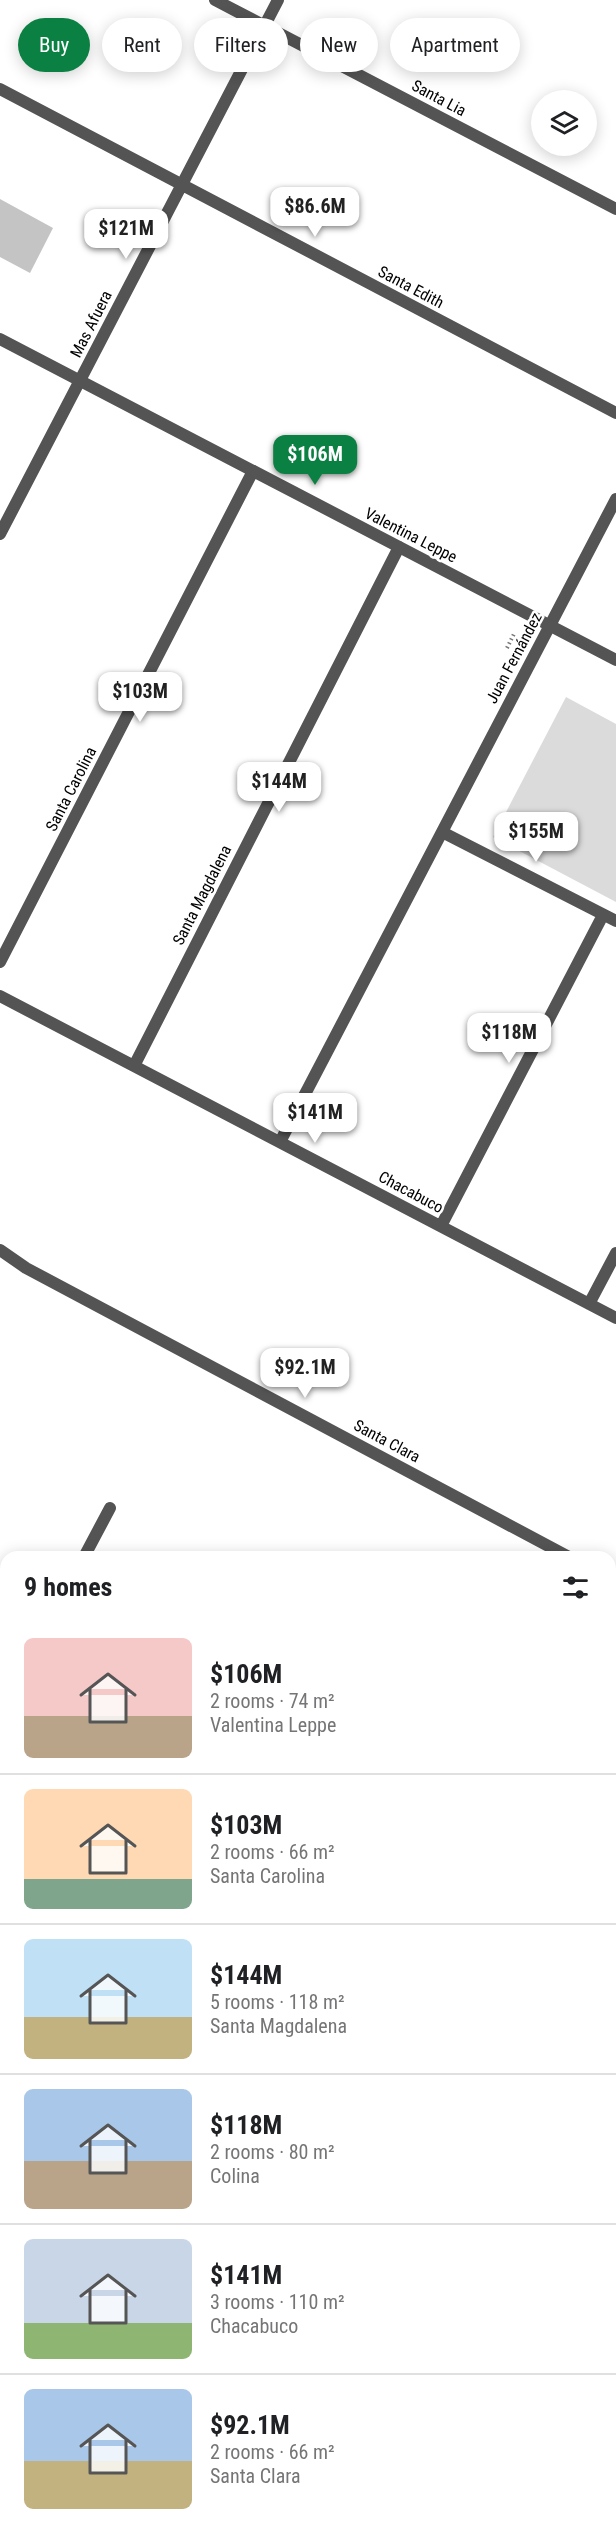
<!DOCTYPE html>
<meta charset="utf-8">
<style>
body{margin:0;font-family:"Roboto Condensed",sans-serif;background:#f2f2f2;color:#202124;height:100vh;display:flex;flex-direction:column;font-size:22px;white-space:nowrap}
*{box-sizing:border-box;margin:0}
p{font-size:20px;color:#757577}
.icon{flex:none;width:33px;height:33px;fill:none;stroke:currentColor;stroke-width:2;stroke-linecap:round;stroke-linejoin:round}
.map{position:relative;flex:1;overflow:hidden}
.details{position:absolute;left:0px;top:1551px;width:616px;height:984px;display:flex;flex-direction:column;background:#fff;border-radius:18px 18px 0 0;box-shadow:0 3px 15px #0003}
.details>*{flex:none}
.banner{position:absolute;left:18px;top:18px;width:580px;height:54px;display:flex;gap:12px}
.buttons{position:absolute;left:531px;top:90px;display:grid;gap:12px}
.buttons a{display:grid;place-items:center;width:66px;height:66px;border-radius:50%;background:#fff;box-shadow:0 3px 15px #0003;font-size:30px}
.price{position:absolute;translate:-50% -51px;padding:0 14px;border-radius:12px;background:#fff;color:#222;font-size:20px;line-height:39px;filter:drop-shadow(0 2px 3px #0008)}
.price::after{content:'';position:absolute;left:50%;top:36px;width:18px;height:14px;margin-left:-9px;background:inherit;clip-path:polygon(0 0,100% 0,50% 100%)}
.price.current{background:#0b8043;color:#fff}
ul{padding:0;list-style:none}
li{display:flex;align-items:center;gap:18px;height:150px;padding:0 24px}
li+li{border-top:2px solid #e0e0e0}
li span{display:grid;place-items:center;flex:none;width:168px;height:120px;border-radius:9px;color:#555}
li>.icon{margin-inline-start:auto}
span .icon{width:72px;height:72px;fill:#fffc;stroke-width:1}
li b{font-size:26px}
h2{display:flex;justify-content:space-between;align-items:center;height:72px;padding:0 24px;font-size:26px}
.pill{padding:0 21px;border-radius:27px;background:#fff;box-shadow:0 3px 15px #0003;font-size:21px;line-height:54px}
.pill.current{background:#0b8043;color:#fff}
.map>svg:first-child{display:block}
.green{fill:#dbdbdb}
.building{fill:#c4c4c4}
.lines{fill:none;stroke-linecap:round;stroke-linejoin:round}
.path{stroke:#767676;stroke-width:4;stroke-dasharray:1.5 3;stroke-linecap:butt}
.minor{stroke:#545454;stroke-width:12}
.tertiary{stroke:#545454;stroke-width:12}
.labels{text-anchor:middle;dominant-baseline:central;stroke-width:5;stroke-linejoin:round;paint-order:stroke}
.street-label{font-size:16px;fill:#000;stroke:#fff}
</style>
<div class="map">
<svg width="616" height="2535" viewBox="0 0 616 2535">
<rect width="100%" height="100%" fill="#fff"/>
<!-- green -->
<path class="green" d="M566,697L616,724V902L493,837Z"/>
<!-- building -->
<path class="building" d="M0,199L53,228L30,273L0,257Z"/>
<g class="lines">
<!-- path -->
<path class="path" d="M507,648L515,632"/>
<!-- minor -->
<path class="minor" d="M215,0L616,209
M0,89L616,413
M0,534L278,0
M442,832L616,921
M0,962L253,471
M0,996L616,1318
M134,1066L399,547
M280,1142L616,499
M441,1226L603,915
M0,1250L26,1268L569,1557
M589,1304L616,1253
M84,1557L110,1508
M610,1579L616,1582
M0,1718L6,1707
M0,1811L6,1814
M610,1866L616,1856
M0,1881L6,1884
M610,2133L616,2136
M0,2155L6,2144
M610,2294L616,2284
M0,2498L6,2501
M61,2529L72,2535
M485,2531L486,2529"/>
<!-- tertiary -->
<path class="tertiary" d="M0,339L616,660"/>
</g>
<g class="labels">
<!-- street labels -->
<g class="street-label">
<text transform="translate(439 98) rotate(28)">Santa Lia</text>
<text transform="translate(411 287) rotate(28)">Santa Edith</text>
<text transform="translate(91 324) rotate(-63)">Mas Afuera</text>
<text transform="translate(411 535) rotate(27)">Valentina Leppe</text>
<text transform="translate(514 658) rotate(-62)">Juan Fernández</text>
<text transform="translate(71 789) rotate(-63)">Santa Carolina</text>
<text transform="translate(202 895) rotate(-63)">Santa Magdalena</text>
<text transform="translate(411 1192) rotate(28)">Chacabuco</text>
<text transform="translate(387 1441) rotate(28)">Santa Clara</text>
</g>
</g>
</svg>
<div class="buttons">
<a><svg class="icon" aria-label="layers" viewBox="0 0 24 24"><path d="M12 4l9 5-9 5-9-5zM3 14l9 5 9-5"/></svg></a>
</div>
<b class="price" style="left:315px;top:238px">$86.6M</b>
<b class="price" style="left:126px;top:260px">$121M</b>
<b class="price current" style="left:315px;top:486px">$106M</b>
<b class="price" style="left:140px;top:723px">$103M</b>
<b class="price" style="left:279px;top:813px">$144M</b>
<b class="price" style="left:536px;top:863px">$155M</b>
<b class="price" style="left:509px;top:1064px">$118M</b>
<b class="price" style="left:315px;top:1144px">$141M</b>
<b class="price" style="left:305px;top:1399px">$92.1M</b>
<div class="banner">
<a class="pill current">Buy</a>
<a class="pill">Rent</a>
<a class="pill">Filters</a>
<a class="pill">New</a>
<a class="pill">Apartment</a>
</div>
<section class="details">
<h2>9 homes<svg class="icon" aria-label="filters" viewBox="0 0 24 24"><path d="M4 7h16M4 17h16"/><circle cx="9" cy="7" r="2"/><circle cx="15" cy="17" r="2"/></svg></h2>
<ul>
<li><span style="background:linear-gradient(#f6c9c9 65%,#b9a48a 0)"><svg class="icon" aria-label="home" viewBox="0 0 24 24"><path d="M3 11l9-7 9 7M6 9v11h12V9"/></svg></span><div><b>$106M</b><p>2 rooms · 74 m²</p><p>Valentina Leppe</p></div></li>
<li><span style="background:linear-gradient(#ffd9b3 75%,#7fa58c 0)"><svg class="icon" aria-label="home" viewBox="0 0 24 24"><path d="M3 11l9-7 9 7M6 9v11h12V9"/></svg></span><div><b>$103M</b><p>2 rooms · 66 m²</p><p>Santa Carolina</p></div></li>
<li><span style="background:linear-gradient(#bfe0f5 65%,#c2b280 0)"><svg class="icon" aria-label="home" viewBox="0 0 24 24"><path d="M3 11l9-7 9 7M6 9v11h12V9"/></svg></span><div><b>$144M</b><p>5 rooms · 118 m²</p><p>Santa Magdalena</p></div></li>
<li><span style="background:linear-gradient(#a9c7e8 60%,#b9a48a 0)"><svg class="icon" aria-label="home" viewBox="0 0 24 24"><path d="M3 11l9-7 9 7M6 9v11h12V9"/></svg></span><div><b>$118M</b><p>2 rooms · 80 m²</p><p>Colina</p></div></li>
<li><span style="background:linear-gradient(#c9d6e8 70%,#8fb573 0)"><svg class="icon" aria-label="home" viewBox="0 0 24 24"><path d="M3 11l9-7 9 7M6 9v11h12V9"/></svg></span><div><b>$141M</b><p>3 rooms · 110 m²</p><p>Chacabuco</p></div></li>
<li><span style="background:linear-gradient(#a9c7e8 60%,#c2b280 0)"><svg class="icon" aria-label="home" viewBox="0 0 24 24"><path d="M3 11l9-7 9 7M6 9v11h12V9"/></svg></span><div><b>$92.1M</b><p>2 rooms · 66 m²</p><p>Santa Clara</p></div></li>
</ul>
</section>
</div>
